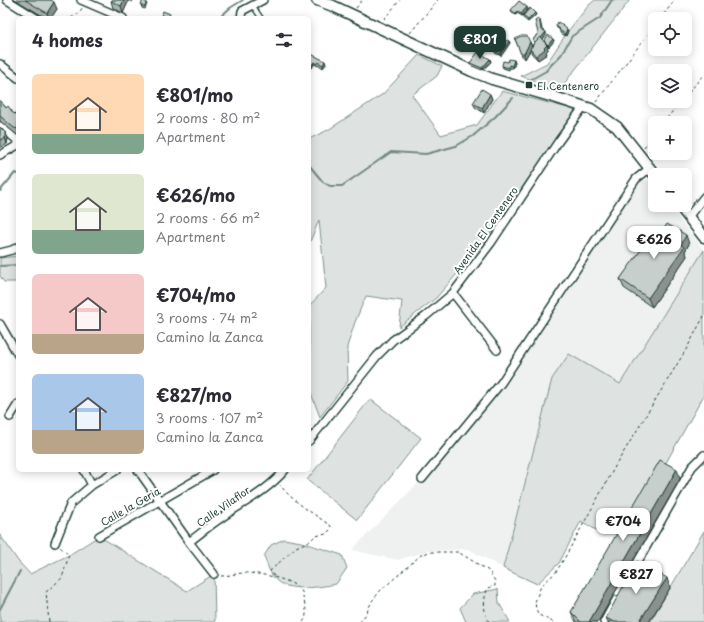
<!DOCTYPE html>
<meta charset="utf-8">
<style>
body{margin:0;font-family:"Playpen Sans",sans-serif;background:#f7f7f7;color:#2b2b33;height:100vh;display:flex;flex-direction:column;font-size:15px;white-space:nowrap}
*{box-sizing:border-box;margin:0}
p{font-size:13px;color:#7c7c81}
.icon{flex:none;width:22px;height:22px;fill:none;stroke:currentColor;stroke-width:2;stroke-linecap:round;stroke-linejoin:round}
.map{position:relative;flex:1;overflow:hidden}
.sheet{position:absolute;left:16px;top:16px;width:295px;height:456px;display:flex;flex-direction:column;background:#fff;border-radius:6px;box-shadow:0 2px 10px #0003}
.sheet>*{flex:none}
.buttons{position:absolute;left:648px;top:12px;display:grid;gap:8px}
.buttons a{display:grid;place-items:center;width:44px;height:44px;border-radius:6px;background:#fff;box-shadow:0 2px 10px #0003;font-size:20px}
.price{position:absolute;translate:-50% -34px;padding:0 9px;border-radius:8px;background:#fff;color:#222;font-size:13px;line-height:26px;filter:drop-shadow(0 1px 2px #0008)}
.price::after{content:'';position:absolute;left:50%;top:24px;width:12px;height:9px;margin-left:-6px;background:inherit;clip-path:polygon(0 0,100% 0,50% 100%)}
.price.on{background:#1f3d34;color:#fff}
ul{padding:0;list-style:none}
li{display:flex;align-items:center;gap:12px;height:100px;padding:0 16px}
li span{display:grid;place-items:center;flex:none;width:112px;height:80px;border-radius:6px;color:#555}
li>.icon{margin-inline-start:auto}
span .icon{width:48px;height:48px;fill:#fffc;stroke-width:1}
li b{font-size:17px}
h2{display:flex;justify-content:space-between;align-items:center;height:48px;padding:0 16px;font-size:17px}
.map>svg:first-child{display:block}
.built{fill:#eef1f0}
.green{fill:#dee3e2;stroke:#7e908b}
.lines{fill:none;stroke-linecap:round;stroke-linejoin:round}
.stream{stroke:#758883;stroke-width:2}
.lane-casing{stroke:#1f3d34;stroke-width:6}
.street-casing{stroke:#1f3d34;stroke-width:10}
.secondary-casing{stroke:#1f3d34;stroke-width:13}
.path{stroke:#1f3d34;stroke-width:1;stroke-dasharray:3 3;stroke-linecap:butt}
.lane{stroke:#fff;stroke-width:3.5}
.street{stroke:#fff;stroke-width:7}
.secondary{stroke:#fff;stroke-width:10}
.wall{fill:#abb2af;stroke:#1f3d34}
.shaded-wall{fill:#8b918f;stroke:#1f3d34}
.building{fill:#c7cfcc;stroke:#1f3d34}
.poi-dot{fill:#1f3d34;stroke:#fff;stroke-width:1.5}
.labels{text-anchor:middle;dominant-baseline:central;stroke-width:4;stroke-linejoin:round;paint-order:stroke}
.poi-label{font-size:10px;fill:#1f3d34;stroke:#fff;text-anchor:start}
.street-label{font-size:10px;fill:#1f3d34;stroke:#fff}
</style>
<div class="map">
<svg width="704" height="622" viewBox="0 0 704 622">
<rect width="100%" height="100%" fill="#fff"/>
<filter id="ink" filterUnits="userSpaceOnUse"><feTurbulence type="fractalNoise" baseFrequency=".025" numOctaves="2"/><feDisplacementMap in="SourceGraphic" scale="8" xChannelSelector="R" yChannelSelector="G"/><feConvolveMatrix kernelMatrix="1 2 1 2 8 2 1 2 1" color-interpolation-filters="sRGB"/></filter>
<g filter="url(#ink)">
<!-- built -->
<path class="built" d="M636,179L650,181L655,188V205H668L704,250L620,384L569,355L552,379L503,568L468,549L428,551L398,560L352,550L422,479L501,383Z"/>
<!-- green -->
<path class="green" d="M595,0H630L559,90L521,76L547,63L568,31L589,5Z
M419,55L442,66L437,76L412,95L441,135L477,125L502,91L576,110L483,244L436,298L399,327L402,301L366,296L355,322L347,347L348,381L320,417L309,388V306L326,288L319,220L309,244V139L328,130L383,94Z
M704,250V395L627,532L613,509L596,530L581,521L559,563L537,584L503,568L552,379L569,354L620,384Z
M18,256V282H4L0,276V258Z
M370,399L421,438L357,520L307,480Z
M704,531V622H650Z
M0,535L18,561L30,574L69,555L99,536L187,591L214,574L215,621L213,622H0Z
M284,539L301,542L342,555L347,568L336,584C321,587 289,592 277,581C270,575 267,564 264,556L271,545Z
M498,589L499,603L510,622H466L460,608L473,594Z"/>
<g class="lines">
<!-- stream -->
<path class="stream" d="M219,18L230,8L243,0
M530,80L546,71L551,65L561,55L572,36L600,18L612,0
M309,165L323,182L330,186H342L391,152L426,154L456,146L473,136L495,117L513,98
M0,191L15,173L18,174
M0,266L18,265
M0,609L20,571"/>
<defs>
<path id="lane" d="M253,6L261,18"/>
<path id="street" d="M7,0L36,18
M81,0L123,18
M241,18L242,11L263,0
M0,64L18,78
M0,126L18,141
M0,155L18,145
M688,217L704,197
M0,253L12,250L18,247
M453,293L497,350
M0,324L18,355
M10,417L18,404
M309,441L377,356L393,340L426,316L453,293L491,243L558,142L584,106
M84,470L92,485
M138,470L189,542L214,574
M422,479L501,383L636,179L650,168
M99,536L213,470
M189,542C200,534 210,525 221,518C243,503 267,491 285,470
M55,543L71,503L92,485L117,470
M633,570L692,467L704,455
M604,622L616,600"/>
<path id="secondary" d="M317,0L333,6L472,71L492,79L557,98L591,109L617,127L655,175
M679,205L704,237"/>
</defs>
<!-- lane casing -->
<use href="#lane" class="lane-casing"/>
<!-- street casing -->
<use href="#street" class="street-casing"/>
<!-- secondary casing -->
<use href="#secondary" class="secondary-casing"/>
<!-- path -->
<path class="path" d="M356,8L362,0
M71,18L80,12L82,8
M384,19L400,0
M660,19L675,0
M410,33L438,0
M685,97L704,74
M596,102L655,25
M663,123L681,101
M644,147L655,133
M221,576C229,576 237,573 245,573C259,573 295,579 302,592C303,595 303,598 304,601C306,608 308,616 303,622
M274,576L270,571L296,547L310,541L315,536L326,534L330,530L331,526C313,513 294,503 280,485
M49,622L46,592L62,578L69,555L60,547
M360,622L366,614L372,601L380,591L421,555L429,552H458L489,571L495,581V586L488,588C483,598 483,612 489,622
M553,622L539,615L536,609L535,602L541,586L556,572L564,559L617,463L687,348L704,316"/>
<!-- lane -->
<use href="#lane" class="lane"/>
<!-- street -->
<use href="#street" class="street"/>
<!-- secondary -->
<use href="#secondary" class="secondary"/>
</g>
<!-- wall -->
<path class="wall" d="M16,0H51L57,9L51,18H46Z
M112,0H133L132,2L129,0L123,13L113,8L111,1Z
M147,4L145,9L142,8L141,5Z
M528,9L522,16L517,13L516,15L512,13L511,10Z
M535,13L536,15L528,22L523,18V16Z
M540,20L542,29L546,32V35L542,40L544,42L553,39L554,41L549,47L547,45L548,50L546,52L547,54L538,60L532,54L530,49L534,43L533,40L538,33Z
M556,26L568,31L566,36L560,33V30L557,28Z
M515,39L530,42L532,47L525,59L523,58Z
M509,41L510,43L501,56L495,53V51Z
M309,53L326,64L323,68L319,65L318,66L314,64L312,68L309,66Z
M490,59L491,62L482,70L470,65V63Z
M514,60L515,63L513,68H510L509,70L503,68L502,66Z
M490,94L492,99L484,113L475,107L473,103Z
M0,100L6,108L14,114L18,116V135H17L0,121Z
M0,127L5,132L8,138L7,144L0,148Z
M662,232L689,244L685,251L687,256L652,307L624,288L620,279Z
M680,479L598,622H576L571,612Z
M670,588L649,622H608L606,618Z"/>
<!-- shaded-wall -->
<path class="shaded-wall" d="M124,0H129L123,13L121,6Z
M54,2L57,9L51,18H49L47,13Z
M527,7L528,9L522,16L521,14Z
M517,11V13L516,15L515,13Z
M535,13L536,15L528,22V20Z
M567,29L568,31L566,36L565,34Z
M546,32V35L537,46L536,44Z
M553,39L554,41L549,47L548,45Z
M509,41L510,43L501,56L500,54Z
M530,42L532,47L525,59L524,54Z
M547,45L548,50L546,52L547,54L538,60L536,56Z
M490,59L491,62L482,70V68Z
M514,60L515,63L513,68L512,66Z
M325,61L326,64L323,68V65Z
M314,62V64L312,68L311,66Z
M490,94L492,99L484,113L482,108Z
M5,132L8,138L7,144L5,138Z
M686,235L689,244L685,251L687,256L652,307L648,298Z
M677,469L680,479L598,622H589Z
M667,578L670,588L649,622H639Z"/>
<!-- building -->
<path class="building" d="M25,0H51L54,2L47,13Z
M112,0H124L121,6L111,1Z
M143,0L147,2L145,7L141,5Z
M519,1L527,7L521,14L517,11L515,13L511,10Z
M530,8L535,13L528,20L523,16Z
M163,11L170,14L169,18H160Z
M539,18L541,29L546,32L541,38L540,37L535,42L533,40L538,33L535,21Z
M558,22L567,29L565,34L559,30L560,29L556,26Z
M548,35L553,39L548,45L544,41Z
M521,36H527L530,42L524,54H521L515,39Z
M540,37L547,45L544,48L545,49L536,56L530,49L535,42Z
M507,40L509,41L500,54L495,51L498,46L501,47Z
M478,52L490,59L482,68L470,63Z
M309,53L325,61L323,65L318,62L317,64L314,62L311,66L309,64Z
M509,59L514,60L512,66L509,65V68L502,66L503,61L508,62Z
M482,89L490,94L482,108L473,103Z
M0,100L6,108L8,106L14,114L15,113L18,116V129L14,128L0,116Z
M0,127L5,132V138L0,140Z
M667,224L686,235L681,245L684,247L648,298L620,279L656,229L662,232Z
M660,460L677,469L589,622H581L571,612Z
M637,561L667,578L639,622H614L606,618Z"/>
</g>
<!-- markers -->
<rect class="poi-dot" x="525" y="81" width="8" height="8" rx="2"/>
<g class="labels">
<!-- poi labels -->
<g class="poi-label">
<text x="537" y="85">El Centenero</text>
</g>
<!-- street labels -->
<g class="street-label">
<text transform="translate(485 230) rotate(-55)">Avenida El Centenero</text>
<text transform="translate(130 506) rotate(-30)">Calle la Geria</text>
<text transform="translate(223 506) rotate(-35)">Calle Vilaflor</text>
</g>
</g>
</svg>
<div class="buttons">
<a><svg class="icon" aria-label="locate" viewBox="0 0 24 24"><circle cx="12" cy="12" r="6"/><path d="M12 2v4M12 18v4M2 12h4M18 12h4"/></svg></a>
<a><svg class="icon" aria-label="layers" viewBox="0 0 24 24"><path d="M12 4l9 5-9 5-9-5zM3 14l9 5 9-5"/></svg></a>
<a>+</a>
<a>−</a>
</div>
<b class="price on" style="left:480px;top:60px">€801</b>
<b class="price" style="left:654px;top:260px">€626</b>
<b class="price" style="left:623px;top:542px">€704</b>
<b class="price" style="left:636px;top:595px">€827</b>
<section class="sheet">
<h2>4 homes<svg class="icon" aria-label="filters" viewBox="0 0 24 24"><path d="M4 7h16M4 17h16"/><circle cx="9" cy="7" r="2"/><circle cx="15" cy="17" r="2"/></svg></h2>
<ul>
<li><span style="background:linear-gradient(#ffd9b3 75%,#7fa58c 0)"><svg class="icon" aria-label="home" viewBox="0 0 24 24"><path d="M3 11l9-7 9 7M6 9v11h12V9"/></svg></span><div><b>€801/mo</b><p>2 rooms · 80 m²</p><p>Apartment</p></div></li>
<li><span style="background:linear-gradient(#dfe7d0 70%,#7fa58c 0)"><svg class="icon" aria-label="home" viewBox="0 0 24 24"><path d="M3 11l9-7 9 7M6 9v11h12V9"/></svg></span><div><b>€626/mo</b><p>2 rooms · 66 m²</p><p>Apartment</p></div></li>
<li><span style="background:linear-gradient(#f6c9c9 75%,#b9a48a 0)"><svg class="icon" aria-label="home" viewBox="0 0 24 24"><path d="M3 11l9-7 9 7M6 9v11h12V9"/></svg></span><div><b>€704/mo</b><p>3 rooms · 74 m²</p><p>Camino la Zanca</p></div></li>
<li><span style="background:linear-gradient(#a9c7e8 70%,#b9a48a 0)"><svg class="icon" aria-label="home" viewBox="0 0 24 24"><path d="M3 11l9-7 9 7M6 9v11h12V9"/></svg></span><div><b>€827/mo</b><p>3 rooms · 107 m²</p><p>Camino la Zanca</p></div></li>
</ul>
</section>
</div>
